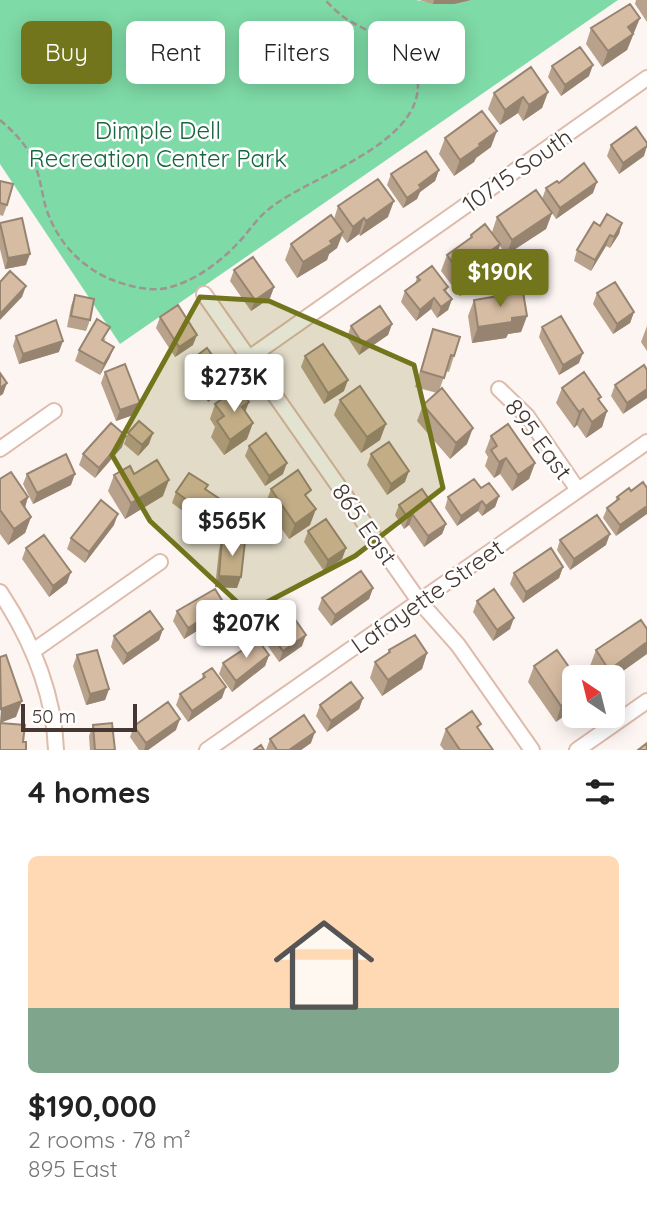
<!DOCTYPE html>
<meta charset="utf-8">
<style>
body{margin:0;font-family:Quicksand,sans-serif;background:#f6f6f6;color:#222;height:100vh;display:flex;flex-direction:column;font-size:26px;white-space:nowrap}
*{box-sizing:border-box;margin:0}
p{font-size:23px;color:#767676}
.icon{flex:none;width:38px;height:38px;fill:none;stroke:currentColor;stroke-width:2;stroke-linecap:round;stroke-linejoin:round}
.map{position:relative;height:750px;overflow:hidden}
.details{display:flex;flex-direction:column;background:#fff;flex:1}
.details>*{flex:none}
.guide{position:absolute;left:21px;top:21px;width:606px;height:63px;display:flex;gap:14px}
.needle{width:46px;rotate:325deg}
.controls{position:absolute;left:562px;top:665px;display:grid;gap:14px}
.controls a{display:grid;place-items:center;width:63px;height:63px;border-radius:10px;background:#fff;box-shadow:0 4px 18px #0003;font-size:35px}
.scale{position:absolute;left:21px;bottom:18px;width:116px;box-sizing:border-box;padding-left:7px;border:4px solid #453731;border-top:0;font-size:19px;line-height:24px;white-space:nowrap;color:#453731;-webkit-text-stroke:5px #fff;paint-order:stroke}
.price{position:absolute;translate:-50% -60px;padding:0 16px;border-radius:7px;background:#fff;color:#222;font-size:23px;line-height:46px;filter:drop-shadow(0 2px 4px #0008)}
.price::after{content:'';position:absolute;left:50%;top:42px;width:21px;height:16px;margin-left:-10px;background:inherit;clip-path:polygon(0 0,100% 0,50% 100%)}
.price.on{background:#72751c;color:#fff}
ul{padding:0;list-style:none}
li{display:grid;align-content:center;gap:14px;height:371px;padding:0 28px}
li span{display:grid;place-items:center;height:217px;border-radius:10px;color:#555}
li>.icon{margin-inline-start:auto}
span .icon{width:126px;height:126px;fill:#fffc;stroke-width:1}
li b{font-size:30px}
h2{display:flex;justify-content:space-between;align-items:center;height:84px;padding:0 28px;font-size:30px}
.tag{padding:0 24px;border-radius:10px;background:#fff;box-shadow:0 4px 18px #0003;font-size:24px;line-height:63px}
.tag.on{background:#72751c;color:#fff}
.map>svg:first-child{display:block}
.green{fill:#7edaa6}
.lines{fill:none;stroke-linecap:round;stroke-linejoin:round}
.street-casing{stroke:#debbab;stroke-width:18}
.path{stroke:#9f9490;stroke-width:2.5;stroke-dasharray:7 3.5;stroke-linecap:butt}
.street{stroke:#fff;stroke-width:14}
.wall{fill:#b8a28b}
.shaded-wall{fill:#968471}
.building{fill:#d6bca2;stroke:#968471;stroke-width:2}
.marked{fill:#72751c;fill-opacity:0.2;stroke:#72751c;stroke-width:5;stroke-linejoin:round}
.labels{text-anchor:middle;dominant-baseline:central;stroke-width:5;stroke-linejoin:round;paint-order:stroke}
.park-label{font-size:24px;fill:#196540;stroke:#fff}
.street-label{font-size:24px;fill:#453731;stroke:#fff}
</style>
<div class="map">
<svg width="647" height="750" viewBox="0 0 647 750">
<rect width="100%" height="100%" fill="#fdf5f2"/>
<!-- green -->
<path class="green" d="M0,0H416C435,4 451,4 471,0H618L120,344L0,164Z"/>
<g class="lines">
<defs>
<path id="street" d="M204,294L419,601L458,645L532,750
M249,358L647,78
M499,389L527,416L578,490
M0,449L54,411
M0,592C31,639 54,693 56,750
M33,651L160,562
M207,750L647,442
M577,750L647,701"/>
</defs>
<!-- street casing -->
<use href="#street" class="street-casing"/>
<!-- path -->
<path class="path" d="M0,120C15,133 28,146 35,165C41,180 42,196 47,211C58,242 80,266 110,279C128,286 152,293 171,287C197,279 219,263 237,244C248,233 256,219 269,209C310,175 430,143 417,75C412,47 366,32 345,18C338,13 331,6 325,0"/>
<!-- street -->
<use href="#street" class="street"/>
</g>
<!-- wall -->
<path class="wall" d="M419,0H471L454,4H433Z
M636,0H647V22L635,4Z
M591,28L635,34L633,35L627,50L602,67L586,44Z
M552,66L589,76L561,96L548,77Z
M548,92L542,108L523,121L518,113L500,125L488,109L494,93Z
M445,138L491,147L476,158L474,162L454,176L439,154Z
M611,145L644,156L619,174L607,156Z
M439,170L435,181L420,192L417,199L403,208L387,185L391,174Z
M0,181L7,205L3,216L0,215Z
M559,183L593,193L556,219L552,213L546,229L506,255L500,246L495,260L478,272L473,287L460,296L441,271L447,255L469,240L471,235L492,232L497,217L542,199L546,188Z
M338,206L388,217L360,236L359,234L347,243L342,236L337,248L329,254L327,260L297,278L285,260L291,244L334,219Z
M622,223L619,234L610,248L606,246L591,271L574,261L577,250L600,226Z
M0,224V223L26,265L5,269L0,249Z
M234,270L274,287L270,298L251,311L230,281Z
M417,277L448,287L446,292L452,299L448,310L437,318L431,309L416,321L401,302L405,291L415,284Z
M597,293L634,312L630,323L613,334L593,304Z
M75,295L90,320L86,331L67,327L71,306Z
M474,300L527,316L521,332L508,334L506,338L472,343L468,316Z
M160,317L193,345L175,357L156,328Z
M392,324L388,335L359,355L347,337L351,326Z
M647,326V351L641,342Z
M542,327L579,363L559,375L539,337Z
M433,329L454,356L449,372L446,371L439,391L467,444L450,459L417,421L423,405L437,393L415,387Z
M16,336L59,352L19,364L13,346Z
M106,338L104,341L110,357L100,375L75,361L79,350Z
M305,356L344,391L324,404L301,367Z
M190,361L229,378L225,389L208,402L186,372Z
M644,365L623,414L611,396L615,385Z
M105,372L140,403L136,414L116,421L101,383Z
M562,388L600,401L607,411L602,427L586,438L577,425L574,428L556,403Z
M340,400L380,440L361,453L334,415Z
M215,404L245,412L247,439L224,455L211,437L215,427L210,419Z
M128,433L149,444L138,456L124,444Z
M491,436L535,463L529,479L512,491L500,474L494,478L485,466L488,457L485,452Z
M249,446L283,474L265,486L245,456Z
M122,447L95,478L79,465L83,454Z
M371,454L405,482L387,495L367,465Z
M27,474L71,485L33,504L23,484Z
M134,474L163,496L125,519L108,491L114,475Z
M0,479L28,497L25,508L31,517L25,533L8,545L0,534Z
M643,482L616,536L603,518L607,508L615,502L617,497L631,491Z
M208,485L206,490L219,512L207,529L172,503L176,492Z
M481,488L499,496L495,507L482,516L478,511L457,526L445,508L448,497Z
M271,489L310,525L289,539L265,505Z
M399,505L446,524L442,534L424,547L409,525L404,529L395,515Z
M114,525L85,563L67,549L71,538Z
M308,531L346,548L342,559L324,571L304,542Z
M222,539L237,588L215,587L219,550Z
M560,540L606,545L570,570L557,550Z
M26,548L67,583L49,597L22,559Z
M563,567L559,578L523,603L510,584L514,573Z
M373,588L369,599L331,626L318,609L322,598Z
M477,601L510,629L493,641L473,612Z
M177,611L221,616L184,639L173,621Z
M163,629L159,640L123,665L111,647L114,636Z
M647,629L612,677H598L590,666L596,650Z
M269,632L302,646L279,662L265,642Z
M389,650L427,653L422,669L382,696L370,678L375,662L387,654Z
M77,655L109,689L105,700L86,705L73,666Z
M269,655L265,666L232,692L219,674L223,663Z
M534,666L576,677L556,722L528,682Z
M203,674L222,698L188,722L176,705L180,694L202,679Z
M363,698L359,709L327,732L316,716L320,705Z
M93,725L115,750H90L89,736Z
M134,726L176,730L148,750H139L130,737Z
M446,729L479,731L493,750H444L440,745Z
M270,739L311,743L301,750H266Z"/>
<!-- shaded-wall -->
<path class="shaded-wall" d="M434,0H471L454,4H433Z
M640,18L627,50L602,67L608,51L628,27Z
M593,65L589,76L561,96L565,85Z
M548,92L542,108L523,121L529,105Z
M523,97L518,113L500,125L505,110Z
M497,131L491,147L476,158L474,162L454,176L460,160L479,144Z
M647,146L644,156L619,174L623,163Z
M439,170L435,181L420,192L417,199L403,208L407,198L419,185Z
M597,182L593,193L556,219L560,208Z
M394,201L388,217L360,236L366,221Z
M552,213L546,229L506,255L512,240Z
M364,218L359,234L347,243L353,227Z
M622,223L619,234L610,248L614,237Z
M343,232L337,248L329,254L327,260L297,278L303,262Z
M610,235L606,246L591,271L595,260Z
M500,244L495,260L478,272L473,287L460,296L473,264Z
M30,254L26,265L5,269L8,258Z
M26,286L22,297L0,320V314Z
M274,287L270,298L251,311L255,300Z
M434,298L431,309L416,321L420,310Z
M452,299L448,310L437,318L441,307Z
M634,312L630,323L613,334L617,324Z
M527,316L521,332L508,334L506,338L472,343L478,327L512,318Z
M392,324L388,335L359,355L363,344Z
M197,335L193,345L175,357L179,347Z
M63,341L59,352L19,364L23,354Z
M114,347L110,357L100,375L104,364Z
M583,353L579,363L559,375L563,365Z
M229,378L225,389L208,402L212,391Z
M348,380L344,391L324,404L328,393Z
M7,383L3,394L0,396V388Z
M647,389V398L623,414L627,403Z
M249,402L243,418L242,407Z
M140,403L136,414L116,421L120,410Z
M583,409L577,425L574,428L579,412Z
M607,411L602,427L586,438L592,422Z
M253,423L247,439L224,455L230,440Z
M386,424L380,440L361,453L367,437Z
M473,428L467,444L450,459L456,443Z
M153,433L149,444L138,456L142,445Z
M126,436L122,447L95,478L99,468Z
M506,458L500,474L494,478L499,462Z
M287,463L283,474L265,486L269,476Z
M535,463L529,479L512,491L518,475Z
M409,471L405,482L387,495L391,484Z
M75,474L71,485L33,504L37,493Z
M169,480L163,496L125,519L131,503Z
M499,496L495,507L482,516L486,506Z
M28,497L23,513L21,502Z
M223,501L219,512L207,529L211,518Z
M482,501L478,511L457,526L461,516Z
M647,506V514L616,536L620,525Z
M316,509L310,525L289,539L295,524Z
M118,514L114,525L85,563L89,552Z
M413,515L409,525L404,529L408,518Z
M31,517L25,533L8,545L14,529Z
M446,524L442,534L424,547L428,536Z
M610,534L606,545L570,570L574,559Z
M346,548L342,559L324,571L328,560Z
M563,567L559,578L523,603L526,592Z
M71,572L67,583L49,597L53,586Z
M219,576L241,577L237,588L215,587Z
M373,588L369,599L331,626L335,615Z
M225,605L221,616L184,639L188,628Z
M514,618L510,629L493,641L497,630Z
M163,629L159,640L123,665L127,654Z
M306,635L302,646L279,662L283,651Z
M647,642V654L612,679V677H606L609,670Z
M427,653L422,669L382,696L388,680Z
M269,655L265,666L232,692L236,681Z
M226,687L222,698L188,722L192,711Z
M109,689L105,700L86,705L90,694Z
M574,697V709L556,722L561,706Z
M363,698L359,709L327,732L331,721Z
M22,701L16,717L0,723L1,709Z
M180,719L176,730L148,750H144L146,743Z
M315,732L311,743L301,750H289Z"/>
<!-- building -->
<path class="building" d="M630,4L640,18L628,27L633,34L608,51L591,28Z
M580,47L593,65L565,85L552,66Z
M531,67L548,92L529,105L523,97L505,110L494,93Z
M482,111L497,131L479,144L480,146L460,160L445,138Z
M636,127L647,143V146L623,163L611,145Z
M426,151L439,170L419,185L421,188L407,198L391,174Z
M584,163L597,182L560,208L546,188L557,181L559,183Z
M378,179L394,201L366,221L364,218L353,227L338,206Z
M0,181L13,184L7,205L0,203Z
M536,190L552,213L512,240L497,217Z
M607,214L622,223L614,237L610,235L595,260L577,250L594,222L600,226Z
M331,215L343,232L330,241L332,244L303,262L291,244Z
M22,218L30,254L8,258L0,223Z
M485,224L500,244L473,264L478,271L466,281L447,255L472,237L471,235Z
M253,257L274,287L255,300L234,270Z
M432,266L448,287L444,290L452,299L441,307L434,298L420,310L405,291L420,280L417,277Z
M10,271L26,286L0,314V282Z
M615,282L634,312L617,324L597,293Z
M523,292L527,316L512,318V322L478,327L474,300Z
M75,295L94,299L90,320L71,316Z
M178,305L197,335L179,347L160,317Z
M380,306L392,324L363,344L351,326Z
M561,316L583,353L563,365L542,327Z
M97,319L110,327L102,340L114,347L104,364L79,350Z
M56,320L63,341L23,354L16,336Z
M433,329L460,337L454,356L451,355L444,378L421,371Z
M323,344L348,380L328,393L305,356Z
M207,348L229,378L212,391L190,361Z
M125,364L140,403L120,410L105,372Z
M644,365L647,370V389L627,403L615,385Z
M584,372L601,397L598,399L607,411L592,422L583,409L579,412L562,388Z
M0,373L7,383L0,388Z
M360,386L386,424L367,437L340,400Z
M239,387L249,402L242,407L253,423L230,440L217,421L224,416L215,404Z
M442,388L473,428L456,443L423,405Z
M139,421L153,433L142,445L128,433Z
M111,423L126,436L99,468L83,454Z
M508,424L535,463L518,475L506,458L499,462L491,450L497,446L491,436Z
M266,433L287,463L269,476L249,446Z
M389,442L409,471L391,484L371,454Z
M66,454L75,474L37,493L27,474Z
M157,460L169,480L131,503L114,475L130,466L134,474Z
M298,470L311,490L305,495L316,509L295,524L271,489Z
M11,472L28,497L21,502L31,517L14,529L0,510V479Z
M189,473L208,485L205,489L223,501L211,518L176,492Z
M474,479L481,488L489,483L499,496L486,506L482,501L461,516L448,497Z
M643,482L647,488V506L620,525L607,508L619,499L617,497L629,488L631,491Z
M422,489L446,524L428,536L413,515L408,518L399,505Z
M101,500L118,514L89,552L71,538Z
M597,515L610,534L574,559L560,540Z
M326,519L346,548L328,560L308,531Z
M44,535L71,572L53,586L26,548Z
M222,539L245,541L241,577L219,576Z
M551,548L563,567L526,592L514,573Z
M361,571L373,588L335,615L322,598Z
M215,589L225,605L188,628L177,611Z
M494,589L514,618L497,630L477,601Z
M150,611L163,629L127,654L114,636Z
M292,615L306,635L283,651L269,632Z
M641,620L647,629V642L609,670L596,650Z
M415,635L427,653L388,680L375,662L390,652L389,650Z
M258,640L269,655L236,681L223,663Z
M97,650L109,689L90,694L77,655Z
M557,650L576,677H574V697L561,706L534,666Z
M6,655L22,701L1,709L0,657Z
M212,668L226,687L192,711L180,694L205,677L203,674Z
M351,682L363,698L331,721L320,705Z
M168,702L180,719L146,743L134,726Z
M472,711L481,724L477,727L493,750H460L446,729Z
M304,715L315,732L289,750H277L270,739Z
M0,723L25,725L23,742H26V750H0Z
M112,723L115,750H95L93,725Z
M647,743V750H638Z
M261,745L264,750H254Z"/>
<!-- marked area -->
<path class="marked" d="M200,297L269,301L414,365L443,488L355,556L248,612L150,521L112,455Z"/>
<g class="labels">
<!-- park labels -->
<g class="park-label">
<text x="158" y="130">Dimple Dell<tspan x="158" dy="28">Recreation Center Park</tspan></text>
</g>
<!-- street labels -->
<g class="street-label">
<text transform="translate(517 170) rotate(-35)">10715 South</text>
<text transform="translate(539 439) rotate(53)">895 East</text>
<text transform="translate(365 524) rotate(55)">865 East</text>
<text transform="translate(427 596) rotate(-35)">Lafayette Street</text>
</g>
</g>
</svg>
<div class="controls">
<a><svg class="needle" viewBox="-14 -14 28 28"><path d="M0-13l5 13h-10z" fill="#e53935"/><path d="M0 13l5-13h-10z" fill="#767676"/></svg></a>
</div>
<div class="scale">50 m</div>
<b class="price on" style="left:500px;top:309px">$190K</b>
<b class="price" style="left:234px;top:414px">$273K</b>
<b class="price" style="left:232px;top:558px">$565K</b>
<b class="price" style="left:246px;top:660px">$207K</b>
<div class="guide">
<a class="tag on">Buy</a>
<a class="tag">Rent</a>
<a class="tag">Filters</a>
<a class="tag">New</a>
</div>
</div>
<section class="details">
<h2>4 homes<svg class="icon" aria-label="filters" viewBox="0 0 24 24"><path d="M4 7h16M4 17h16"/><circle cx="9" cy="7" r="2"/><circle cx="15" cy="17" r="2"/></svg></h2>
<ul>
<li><span style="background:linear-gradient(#ffd9b3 70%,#7fa58c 0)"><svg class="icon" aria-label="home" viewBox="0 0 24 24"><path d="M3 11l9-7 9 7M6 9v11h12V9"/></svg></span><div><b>$190,000</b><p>2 rooms · 78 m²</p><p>895 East</p></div></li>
</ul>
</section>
